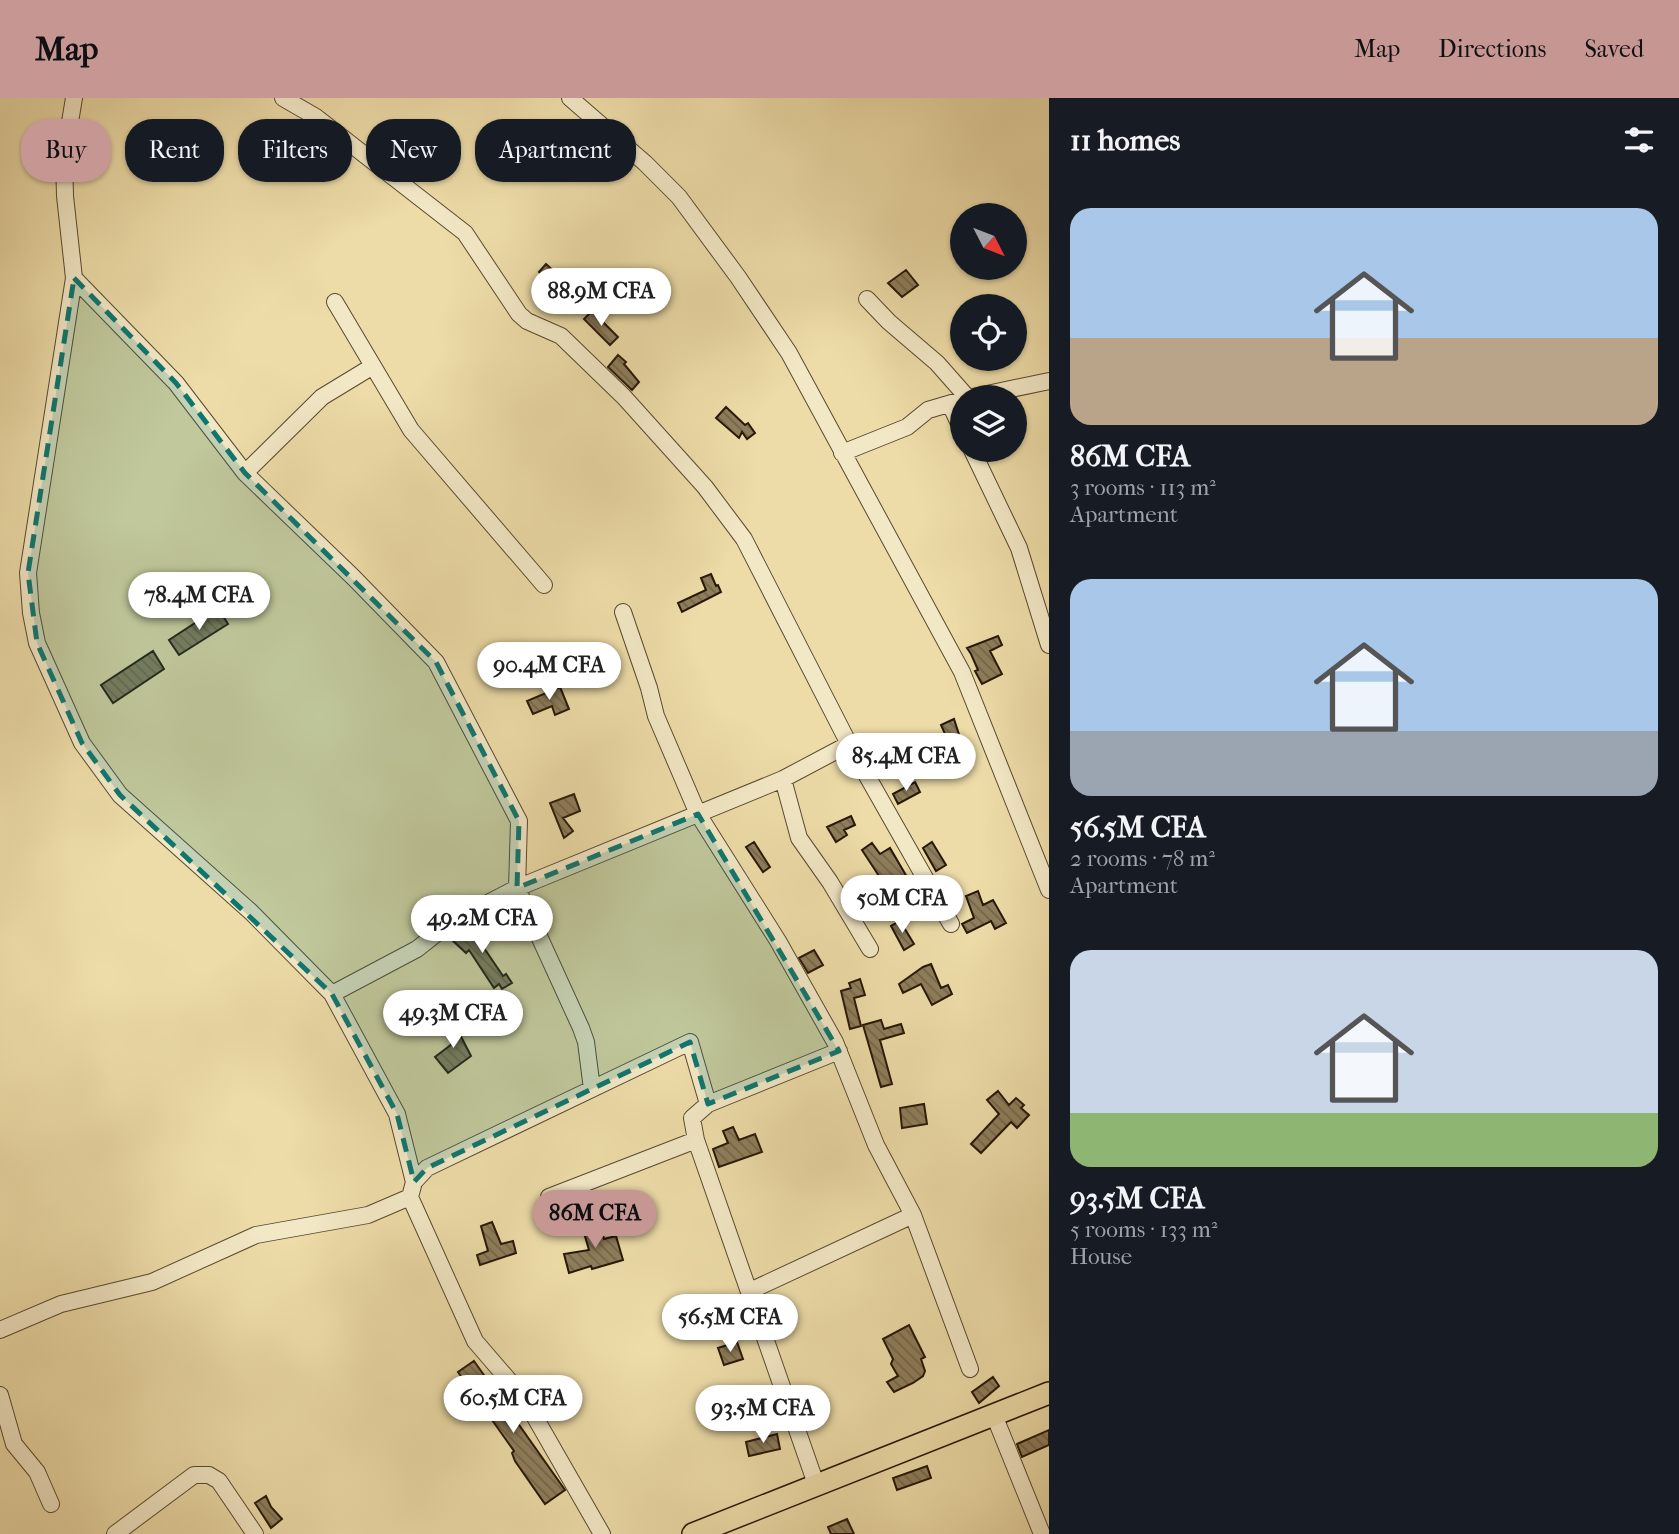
<!DOCTYPE html>
<meta charset="utf-8">
<style>
body{margin:0;font-family:"IM FELL French Canon",serif;background:#20242c;color:#f1f3f6;height:100vh;display:flex;flex-direction:column;font-size:26px;white-space:nowrap}
*{box-sizing:border-box;margin:0}
p{font-size:23px;color:#9ea1a6}
.icon{flex:none;width:38px;height:38px;fill:none;stroke:currentColor;stroke-width:2;stroke-linecap:round;stroke-linejoin:round}
.map{position:relative;flex:1;overflow:hidden}
.drawer{display:flex;flex-direction:column;background:#171b24;width:630px}
.drawer>*{flex:none}
.banner{position:absolute;left:21px;top:21px;width:665px;height:63px;display:flex;gap:14px}
.needle{width:46px;rotate:132deg}
.tools{position:absolute;left:950px;top:105px;display:grid;gap:14px}
.tools a{display:grid;place-items:center;width:77px;height:77px;border-radius:50%;background:#171b24;box-shadow:0 2px 5px #0004;font-size:35px}
.price{position:absolute;translate:-50% -60px;padding:0 16px;border-radius:24px;background:#fff;color:#222;font-size:23px;line-height:46px;filter:drop-shadow(0 2px 4px #0008)}
.price::after{content:'';position:absolute;left:50%;top:42px;width:21px;height:16px;margin-left:-10px;background:inherit;clip-path:polygon(0 0,100% 0,50% 100%)}
.price.active{background:#c59692;color:#111}
ul{padding:0;list-style:none}
li{display:grid;align-content:center;gap:14px;height:371px;padding:0 21px}
li span{display:grid;place-items:center;height:217px;border-radius:21px;color:#555}
li>.icon{margin-inline-start:auto}
span .icon{width:126px;height:126px;fill:#fffc;stroke-width:1}
li b{font-size:30px}
h2{display:flex;justify-content:space-between;align-items:center;height:84px;padding:0 21px;font-size:30px}
.pill{padding:0 24px;border-radius:28px;background:#171b24;box-shadow:0 2px 5px #0004;font-size:24px;line-height:63px}
.pill.active{background:#c59692;color:#111}
header{display:flex;align-items:center;gap:42px;box-sizing:border-box;height:98px;padding:0 35px;background:#c59692;color:#111}
header strong{font-size:33px}
nav{display:flex;gap:38px;margin-inline-start:auto;font-size:24px}
main{display:flex;flex:1;min-height:0}
.map>svg:first-child{display:block}
.building{fill:url(#building-back-hatch);stroke:#271808;stroke-width:2}
.lines{fill:none;stroke-linecap:round;stroke-linejoin:round}
.minor-casing{stroke:#584930;stroke-width:18}
.major-casing{stroke:#271808;stroke-width:24}
.minor{stroke:#f3e8c6;stroke-width:16}
.major{stroke:#eddca8;stroke-width:21}
.marked{fill:#0f766e;fill-opacity:0.2;stroke:#0f766e;stroke-width:5;stroke-dasharray:14 9;stroke-linejoin:round}
</style>
<header>
<strong>Map</strong>
<nav><a>Map</a><a>Directions</a><a>Saved</a></nav>
</header>
<main>
<div class="map">
<svg width="1049" height="1436" viewBox="0 0 1049 1436">
<defs>
<pattern id="building-back-hatch" width="6" height="6" patternUnits="userSpaceOnUse" patternTransform="scale(1.75)"><rect width="6" height="6" fill="#8e7e5b"/><path d="M-1 5l2 2M0 0l6 6M5-1l2 2" fill="none" stroke="#746649"/></pattern>
</defs>
<rect width="100%" height="100%" fill="#eddca8"/>
<filter id="stains"><feTurbulence type="fractalNoise" baseFrequency=".00286" numOctaves="4"/><feColorMatrix values="0 0 0 0 .2 0 0 0 0 .09 0 0 0 0 .02 0 0 0 .5 -.17"/></filter>
<radialGradient id="worn" r=".72"><stop offset=".6" stop-color="#630" stop-opacity="0"/><stop offset="1" stop-color="#630" stop-opacity=".3"/></radialGradient>
<!-- building -->
<path class="building" d="M546,166L566,184L559,192L539,174Z
M906,172L918,187L902,199L888,185Z
M649,173L662,186L652,196L639,182Z
M592,213L618,239L610,247L584,221Z
M618,257L626,264L624,266L639,284L632,292L608,269Z
M726,309L745,327L748,325L755,335L747,341L742,334L739,340L716,320Z
M711,476L716,488L718,487L721,494L682,514L678,505L706,492L701,480Z
M218,510L228,526L179,557L169,542Z
M998,538L1002,547L990,553L1002,576L982,586L975,573L978,572L971,556L967,550Z
M153,553L164,571L113,605L101,587Z
M560,589L569,611L555,617L552,608L533,616L527,603Z
M954,621L964,652L954,656L941,627Z
M915,684L920,694L898,706L893,696Z
M574,696L580,713L563,720L573,733L564,740L550,705Z
M851,718L855,727L844,732L847,737L836,744L827,729Z
M754,744L770,769L763,774L746,749Z
M932,744L946,767L936,773L923,750Z
M872,745L880,756L890,750L911,786L904,790L912,804L900,810L862,752Z
M978,793L983,807L993,802L1006,825L995,831L991,823L967,835L962,826L974,820L966,798Z
M900,823L914,846L904,852L891,828Z
M483,825L491,833L480,844L503,878L506,876L512,885L502,891L499,886L494,890L469,852L466,855L452,842L462,832L468,839Z
M814,852L823,867L808,875L799,860Z
M931,866L941,890L948,887L952,896L932,907L921,886L903,895L899,886L923,869Z
M860,881L865,897L854,900L861,928L850,931L841,893L851,890L849,885Z
M881,922L884,931L901,926L904,935L880,942L892,986L881,989L863,927Z
M454,925L471,958L448,975L435,959L452,946L444,930Z
M998,993L1009,1007L1016,1000L1024,1007L1021,1010L1029,1017L1017,1030L1011,1024L981,1055L971,1046L999,1016L987,1002Z
M924,1006L927,1026L902,1030L900,1010Z
M733,1029L739,1042L755,1036L762,1054L719,1069L713,1051L728,1045L723,1033Z
M599,1123L604,1141L616,1138L623,1162L592,1171L591,1168L569,1175L564,1156L589,1152L582,1128Z
M492,1124L501,1146L513,1143L516,1155L480,1167L477,1157L488,1153L481,1128Z
M909,1227L925,1259L921,1261L925,1273L923,1278L913,1285L894,1294L887,1284L898,1278L891,1266L893,1261L883,1241Z
M737,1244L743,1261L724,1267L718,1250Z
M474,1263L565,1392L545,1406L515,1363L512,1355L514,1353L458,1274Z
M993,1279L999,1288L979,1305L972,1294Z
M1049,1332V1347L1022,1359L1017,1346Z
M777,1336L780,1351L749,1358L746,1344Z
M927,1368L931,1380L897,1392L893,1380Z
M266,1398L271,1409L282,1421L271,1430L255,1405Z
M847,1421L854,1436H831L828,1429Z"/>
<g class="lines">
<defs>
<path id="minor" d="M74,0L64,60L65,98L74,180L28,475L31,515L37,545L82,645L120,697L251,814L332,896L397,1016L414,1084
M283,0L316,19L465,135L519,216L527,223L561,238L624,299L705,389L744,441L849,646L951,826
M570,0L645,65L679,99L738,179L789,255L962,574L1049,792
M74,180L176,285L245,375L353,479L436,564L519,723L517,790L581,930L586,944L592,991
M867,201L889,224L937,265L967,299
M335,204L411,332L544,487
M973,299L1049,283
M950,306L962,332
M972,352L1019,450L1049,547
M842,355L907,329L928,312L962,302
M245,375L322,299L373,268
M623,514L649,590L656,618L698,716L778,843L835,944L876,1047L913,1117L970,1271
M783,681L799,740L830,784L870,851
M332,896L417,851L451,824L517,790L783,681L849,646
M549,1099L696,1042
M750,1193L913,1117
M0,1232L61,1206L152,1184L256,1137L368,1117L410,1099
M0,1297L14,1346L37,1374L51,1406
M994,1317L1042,1436
M816,1386L696,1042L692,1020L708,1006L839,953
M115,1436L194,1377H209L219,1383L255,1436
M602,1436L524,1300L475,1243L410,1099L414,1084L427,1070L690,944L708,1006"/>
<path id="major" d="M693,1436L1049,1295"/>
</defs>
<!-- minor casing -->
<use href="#minor" class="minor-casing"/>
<!-- major casing -->
<use href="#major" class="major-casing"/>
<!-- minor -->
<use href="#minor" class="minor"/>
<!-- major -->
<use href="#major" class="major"/>
</g>
<!-- marked area -->
<path class="marked" d="M74,180L176,285L245,375L436,564L519,723L517,790L698,716L839,953L708,1006L690,944L427,1070L414,1084L397,1016L332,896L120,697L82,645L37,545L28,475Z"/>
<rect width="100%" height="100%" filter="url(#stains)"/>
<rect width="100%" height="100%" fill="url(#worn)"/>
</svg>
<div class="tools">
<a><svg class="needle" viewBox="-14 -14 28 28"><path d="M0-13l5 13h-10z" fill="#e53935"/><path d="M0 13l5-13h-10z" fill="#9ea1a6"/></svg></a>
<a><svg class="icon" aria-label="locate" viewBox="0 0 24 24"><circle cx="12" cy="12" r="6"/><path d="M12 2v4M12 18v4M2 12h4M18 12h4"/></svg></a>
<a><svg class="icon" aria-label="layers" viewBox="0 0 24 24"><path d="M12 4l9 5-9 5-9-5zM3 14l9 5 9-5"/></svg></a>
</div>
<b class="price" style="left:601px;top:230px">88.9M CFA</b>
<b class="price" style="left:199px;top:534px">78.4M CFA</b>
<b class="price" style="left:549px;top:604px">90.4M CFA</b>
<b class="price" style="left:906px;top:695px">85.4M CFA</b>
<b class="price" style="left:902px;top:837px">50M CFA</b>
<b class="price" style="left:482px;top:857px">49.2M CFA</b>
<b class="price" style="left:453px;top:952px">49.3M CFA</b>
<b class="price active" style="left:595px;top:1152px">86M CFA</b>
<b class="price" style="left:730px;top:1256px">56.5M CFA</b>
<b class="price" style="left:513px;top:1337px">60.5M CFA</b>
<b class="price" style="left:763px;top:1347px">93.5M CFA</b>
<div class="banner">
<a class="pill active">Buy</a>
<a class="pill">Rent</a>
<a class="pill">Filters</a>
<a class="pill">New</a>
<a class="pill">Apartment</a>
</div>
</div>
<section class="drawer">
<h2>11 homes<svg class="icon" aria-label="filters" viewBox="0 0 24 24"><path d="M4 7h16M4 17h16"/><circle cx="9" cy="7" r="2"/><circle cx="15" cy="17" r="2"/></svg></h2>
<ul>
<li><span style="background:linear-gradient(#a9c7e8 60%,#b9a48a 0)"><svg class="icon" aria-label="home" viewBox="0 0 24 24"><path d="M3 11l9-7 9 7M6 9v11h12V9"/></svg></span><div><b>86M CFA</b><p>3 rooms · 113 m²</p><p>Apartment</p></div></li>
<li><span style="background:linear-gradient(#a9c7e8 70%,#9aa5b1 0)"><svg class="icon" aria-label="home" viewBox="0 0 24 24"><path d="M3 11l9-7 9 7M6 9v11h12V9"/></svg></span><div><b>56.5M CFA</b><p>2 rooms · 78 m²</p><p>Apartment</p></div></li>
<li><span style="background:linear-gradient(#c9d6e8 75%,#8fb573 0)"><svg class="icon" aria-label="home" viewBox="0 0 24 24"><path d="M3 11l9-7 9 7M6 9v11h12V9"/></svg></span><div><b>93.5M CFA</b><p>5 rooms · 133 m²</p><p>House</p></div></li>
</ul>
</section>
</main>
